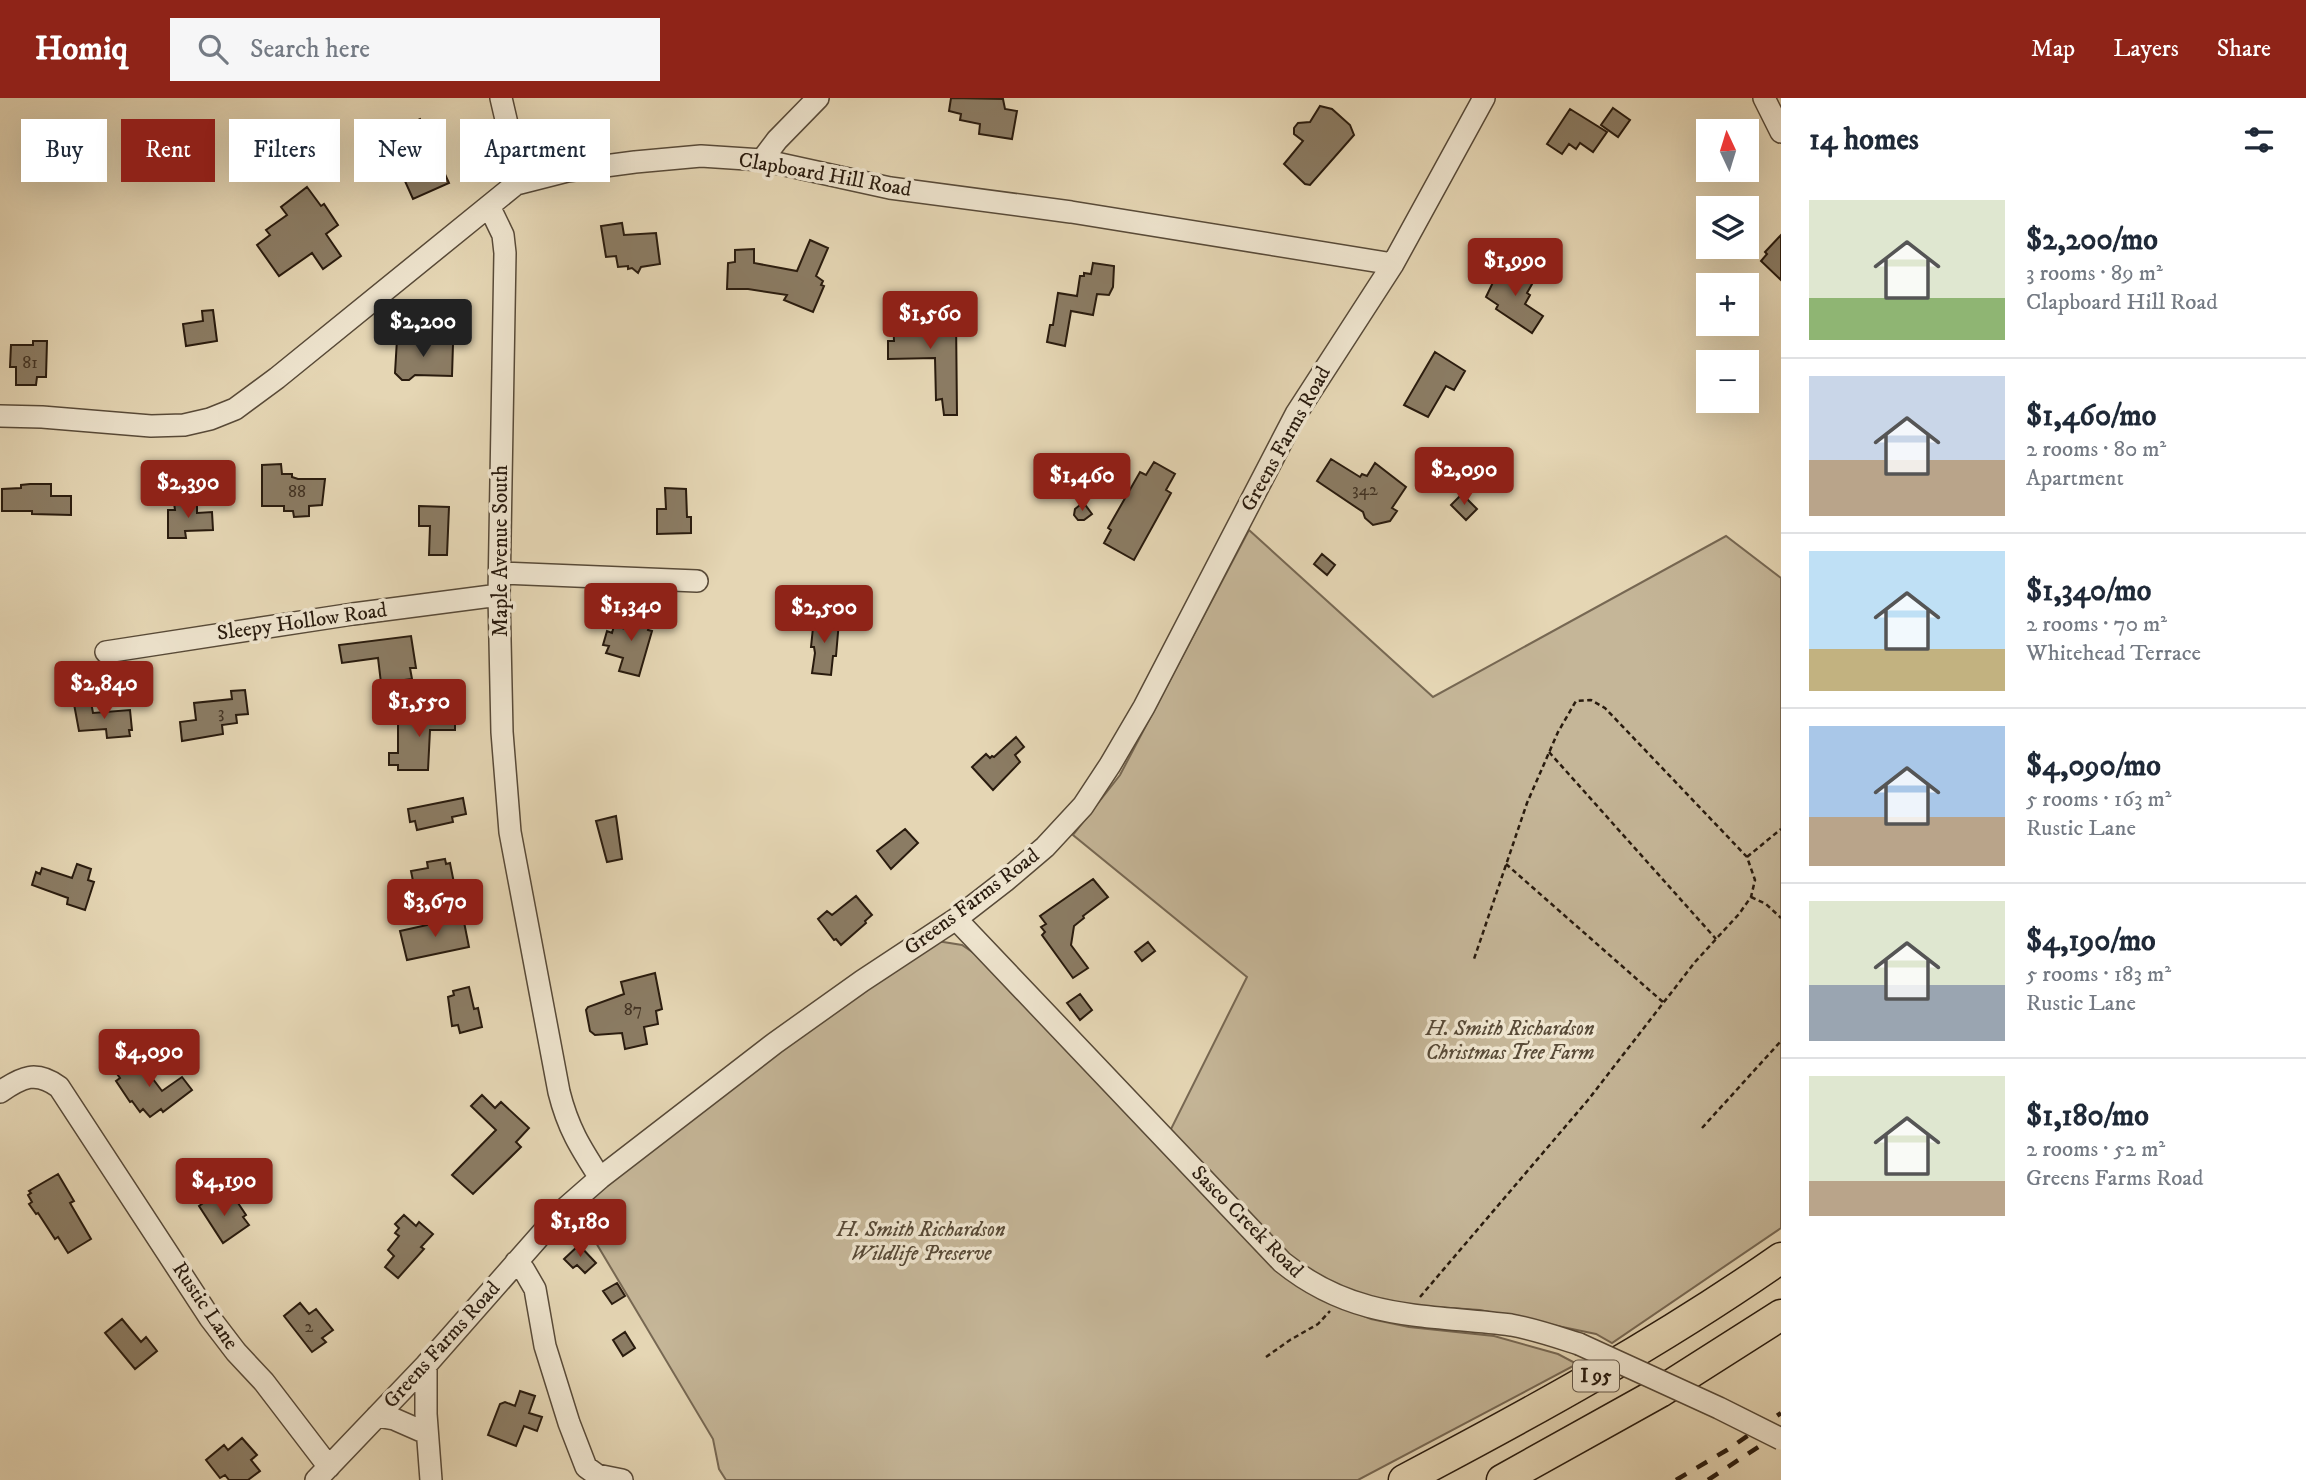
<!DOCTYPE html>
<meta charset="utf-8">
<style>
body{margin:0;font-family:"IM FELL DW Pica",serif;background:#f6f6f7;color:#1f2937;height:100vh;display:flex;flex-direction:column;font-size:26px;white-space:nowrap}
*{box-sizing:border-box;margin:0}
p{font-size:23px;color:#747a83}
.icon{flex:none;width:38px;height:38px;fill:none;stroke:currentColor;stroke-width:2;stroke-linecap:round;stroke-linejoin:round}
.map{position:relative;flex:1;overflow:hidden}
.details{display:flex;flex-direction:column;background:#fff;width:525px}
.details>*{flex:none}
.top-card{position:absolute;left:21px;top:21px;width:665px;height:63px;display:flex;gap:14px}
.needle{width:46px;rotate:356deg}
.buttons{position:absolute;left:1696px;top:21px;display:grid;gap:14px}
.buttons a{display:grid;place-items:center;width:63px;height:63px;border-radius:0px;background:#fff;box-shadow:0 7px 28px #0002;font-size:35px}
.price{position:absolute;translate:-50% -60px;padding:0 16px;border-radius:7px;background:#8f2418;color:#fff;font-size:23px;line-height:46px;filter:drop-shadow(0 2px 4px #0008)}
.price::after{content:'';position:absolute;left:50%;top:42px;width:21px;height:16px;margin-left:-10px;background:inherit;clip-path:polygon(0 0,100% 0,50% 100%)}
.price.active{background:#222;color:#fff}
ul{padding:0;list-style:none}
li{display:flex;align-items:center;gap:21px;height:175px;padding:0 28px}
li+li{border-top:2px solid #e0e1e3}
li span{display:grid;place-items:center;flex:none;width:196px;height:140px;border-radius:0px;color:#555}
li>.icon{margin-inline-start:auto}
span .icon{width:84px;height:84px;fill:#fffc;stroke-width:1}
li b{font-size:30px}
h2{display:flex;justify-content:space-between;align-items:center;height:84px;padding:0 28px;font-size:30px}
.chip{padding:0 24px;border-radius:0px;background:#fff;box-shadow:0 7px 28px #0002;font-size:24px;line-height:63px}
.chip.active{background:#8f2418;color:#fff}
header{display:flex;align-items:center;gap:42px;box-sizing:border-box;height:98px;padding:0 35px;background:#8f2418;color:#fff}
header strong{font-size:33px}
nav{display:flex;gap:38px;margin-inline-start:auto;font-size:24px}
.search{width:490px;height:63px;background:#f6f6f7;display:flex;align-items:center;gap:18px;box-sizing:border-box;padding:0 24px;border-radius:0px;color:#747a83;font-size:26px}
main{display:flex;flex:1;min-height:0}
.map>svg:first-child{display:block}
.green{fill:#c5b698;stroke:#776853;stroke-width:2}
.building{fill:#8b7c64;stroke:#291b0e;stroke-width:2}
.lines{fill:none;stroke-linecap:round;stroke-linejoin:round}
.minor-casing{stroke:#584a38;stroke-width:24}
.highway-casing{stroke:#291b0e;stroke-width:33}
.path{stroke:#291b0e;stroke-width:2.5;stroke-dasharray:5 3.5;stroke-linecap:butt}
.minor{stroke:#eee4ce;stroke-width:21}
.highway{stroke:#e5d6b4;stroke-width:30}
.rail{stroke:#291b0e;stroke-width:4.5;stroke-dasharray:12 12;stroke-linecap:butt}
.minor-bridge-casing{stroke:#584a38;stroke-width:24;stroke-linecap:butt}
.minor-bridge{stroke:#eee4ce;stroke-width:21}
.labels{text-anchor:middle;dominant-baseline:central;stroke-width:7;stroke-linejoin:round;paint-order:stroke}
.number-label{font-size:18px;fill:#423324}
.shield{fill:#eee4ce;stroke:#645748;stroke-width:2}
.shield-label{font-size:19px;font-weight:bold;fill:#291b0e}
.street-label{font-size:21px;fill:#291b0e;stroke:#eee4ce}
.park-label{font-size:21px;font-style:italic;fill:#584a37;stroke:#eee4ce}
</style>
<header>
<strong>Homiq</strong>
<div class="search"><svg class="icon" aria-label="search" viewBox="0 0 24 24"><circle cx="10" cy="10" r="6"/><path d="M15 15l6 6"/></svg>Search here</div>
<nav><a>Map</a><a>Layers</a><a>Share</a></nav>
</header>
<main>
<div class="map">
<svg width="1781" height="1382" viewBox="0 0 1781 1382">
<rect width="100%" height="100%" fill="#e5d6b4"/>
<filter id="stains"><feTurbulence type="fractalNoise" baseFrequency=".00286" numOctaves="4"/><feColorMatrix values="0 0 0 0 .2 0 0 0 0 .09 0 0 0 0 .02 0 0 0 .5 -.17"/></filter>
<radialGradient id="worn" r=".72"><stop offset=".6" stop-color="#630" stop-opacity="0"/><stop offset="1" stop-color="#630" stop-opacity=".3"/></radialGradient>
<!-- green -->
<path class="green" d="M1249,432L1433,599L1726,438L1781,480V1130L1612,1245L1596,1236L1480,1212L1391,1206L1363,1200L1299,1170L1170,1033L1247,879L1073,737L1120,677Z
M937,843L962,847L981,860L1261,1153L1317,1199L1371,1221L1409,1229L1494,1238L1558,1256L1577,1266L1358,1382H726L719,1371L713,1341L577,1113L648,1054L778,953Z"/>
<!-- building -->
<path class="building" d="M951,0L1003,1L1005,11L1017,13L1012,41L979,36L980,26L960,22L961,16L949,13Z
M1320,8L1332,11L1350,27L1354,37L1310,87L1305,86L1284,66L1303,43L1294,36V30L1298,25L1310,24Z
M1613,10L1630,22L1618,39L1601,27Z
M1570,11L1607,34L1593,54L1580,45L1576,51L1569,46L1562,56L1547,46Z
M420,21L449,85L413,101L400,72L419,64L403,29Z
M284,26L295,41L271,57L261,42Z
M307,89L321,108L324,106L338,127L326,136L341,158L323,171L312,155L279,178L257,147L270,137L266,132L287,117L281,109Z
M622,125L624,137L656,135L660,166L641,169L638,175L632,170L628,171V168L618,169L616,158L606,159L601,128Z
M1781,137V182L1761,163L1767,156L1765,154Z
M810,142L828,150L816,178L823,183L821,187L824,188L813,214L784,202L787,197L748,191H727L728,165L735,164V152L754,151V165L797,173Z
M1093,165L1114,168L1113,189L1109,197L1097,196L1093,217L1071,213L1065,248L1047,244L1050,227H1053L1058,195L1077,198L1080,178H1084V175L1091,176Z
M1508,169L1518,177L1524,171L1536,179L1527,195L1530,197L1525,206L1543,218L1532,235L1496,211L1498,207L1486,199L1495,180Z
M213,212L217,243L186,248L183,226L203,223L202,213Z
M893,217H926V221L956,220L957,317H944L942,301L936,302L935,260L888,261V243H894Z
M397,241L416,242V246H453L452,278L415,277L409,282H402L395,275Z
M33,243H47L46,279H37L36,287H16V269H10L11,247H33Z
M1435,254L1465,273L1454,292L1446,288L1428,319L1404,307Z
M1331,361L1360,379L1362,376L1367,378L1375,365L1406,389L1392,410L1397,413L1390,423L1373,427L1365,420L1363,414L1317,383Z
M1154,364L1175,376L1166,392L1171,395L1134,462L1104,445L1111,432L1108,430L1140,374L1146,377Z
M281,366L282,376H292V379L298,381H325L322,407L309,408V418L294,419L293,413H284V408H262V367Z
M30,386H51V398H71V417L32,416V413H2V391L21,390V387Z
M665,390L686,391L687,419H691V435L657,436V411H666Z
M1462,396L1477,411L1466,422L1451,407Z
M174,405H197V415L212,414L213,432L185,433L186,440H168V412H175Z
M1080,407L1086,408L1092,416L1084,422H1078L1074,417L1075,411Z
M419,408L449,409L447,457H429L430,428H419Z
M1322,456L1335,467L1327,477L1314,466Z
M635,513L652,518L648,532L652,533L639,578L619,573L623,560L606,555L609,548L603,547L607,533L612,535L614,528L630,532Z
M814,520L839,523L836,558H833L831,577L812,575L815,555L814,549H811Z
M411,538L416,570H410L412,581L381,585L378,560L342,565L339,547Z
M245,592L248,616L236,617L237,625L222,627L223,636L182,643L180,624L196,622L194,605L232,601L231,593Z
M91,604L93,615L130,612L132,632H129L130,638L107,640L106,631L79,633L74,606Z
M428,611L455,612V632H430L428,672H398V667H389V655H398V620H428Z
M1016,639L1024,649L1015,657L1020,664L993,692L972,669L986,656L990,660L992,658L994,659Z
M463,700L466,716L452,719L453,724L417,732L415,723L410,724L408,711Z
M616,718L622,761L607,764L596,723Z
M905,731L918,745L891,771L877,753Z
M445,761L446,766L450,765L454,785L415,793L411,773L428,770L427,764Z
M77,766L91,771L88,782L94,784L85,812L67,806L68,800L32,787L36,774L40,776L42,770L72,780Z
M1093,781L1108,799L1083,818L1084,820L1074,828L1071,847L1088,870L1073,880L1042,837L1045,834L1041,829L1046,826L1040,818Z
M856,798L872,817L865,823L866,825L841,847L836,841L834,842L818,821L827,813L832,817Z
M463,819L469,849L407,862L400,833Z
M1148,844L1155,853L1142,863L1135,854Z
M655,875L662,911L656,913L658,926L644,929L647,946L625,951L622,935L595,937L590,933L586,912L588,909L624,896L621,884Z
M469,889L474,911L478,910L482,929L460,935L458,927L452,928L448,899L454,897L453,893Z
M1080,896L1092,912L1080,922L1067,905Z
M125,963L131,971L140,964L162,993L182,979L192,992L163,1014L161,1011L150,1019L143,1011L140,1014L132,1003L130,1004L116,983L120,980L114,972Z
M482,997L495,1010L501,1004L529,1030L516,1044L521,1049L473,1096L452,1077L496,1032L471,1008Z
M58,1076L74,1103L70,1105L91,1141L68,1155L58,1139L55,1141L38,1115L36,1116L29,1106L32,1104L28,1097L31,1095L29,1093Z
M216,1096L224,1109L236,1102L246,1117L243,1119L249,1127L223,1145L199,1108Z
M404,1117L416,1128L419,1124L433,1136L421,1149L424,1151L398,1180L385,1169L394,1158L388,1152L399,1138L395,1135L399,1130L395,1126Z
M579,1147L596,1165L585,1175L577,1167L573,1170L564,1161Z
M617,1185L625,1198L612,1206L603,1193Z
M300,1205L309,1216L316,1211L333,1232L322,1240L326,1244L312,1254L284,1218Z
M122,1221L141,1244L146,1239L157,1253L135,1271L105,1235Z
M625,1234L635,1250L623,1258L613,1242Z
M520,1293L535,1298L529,1315L542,1319L537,1333L524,1328L516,1348L488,1337L500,1306L505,1304L515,1308Z
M242,1340L257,1357L251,1362L260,1373L248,1382H229L225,1377L220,1380L206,1362L224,1347L228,1352Z"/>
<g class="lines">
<defs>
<path id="minor" d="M501,0L508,30L516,86
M1764,0L1781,34
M508,30L529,52L567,73
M762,62L777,42L818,0
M489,108L503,137L505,155L499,497L502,634L510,734L559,994C568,1030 580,1049 600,1080
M0,318L42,319L151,328L184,327L210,321L235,311L277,280L516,86L567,73L635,64L701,58L762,62L890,90L1071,114L1393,166
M500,475L697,483
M106,554L353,516L499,497
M956,821L1282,1164C1355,1223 1424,1216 1511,1227C1534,1231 1557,1239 1579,1246
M0,994C22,979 36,972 59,989L210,1220L236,1254L264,1284L329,1369
M516,1164L524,1172L535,1191L545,1248L569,1325L586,1369L597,1377L622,1382
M426,1267V1316L431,1382
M377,1318L394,1321L426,1335
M316,1382L426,1267L560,1115L600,1080L775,945L862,883L956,821L1005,783L1045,749L1083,708L1110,667L1144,609L1296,316L1393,166L1484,0"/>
<path id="highway" d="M1404,1382C1533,1314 1661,1244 1781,1160
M1502,1382L1660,1294L1781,1217"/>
</defs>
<!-- minor casing -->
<use href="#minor" class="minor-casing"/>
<!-- highway casing -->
<use href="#highway" class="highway-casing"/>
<!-- path -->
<path class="path" d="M1549,654L1716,841
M1747,759L1781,731
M1506,766L1664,905
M1751,799L1766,806L1781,820
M1702,1030L1781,943
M1420,1199L1588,1002L1695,864L1739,816L1751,799L1755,782L1747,759L1605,610L1591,602L1576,603L1558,634L1527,705L1473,864
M1266,1259L1290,1242L1318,1226L1330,1213"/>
<!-- minor -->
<use href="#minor" class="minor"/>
<!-- highway -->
<use href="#highway" class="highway"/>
<!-- rail -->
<path class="rail" d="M1676,1382L1727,1352L1781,1315
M1708,1382L1781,1334"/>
<defs>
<path id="minor-bridge" d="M1579,1246L1719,1310L1781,1341"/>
</defs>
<!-- minor-bridge casing -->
<use href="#minor-bridge" class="minor-bridge-casing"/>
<!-- minor-bridge -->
<use href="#minor-bridge" class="minor-bridge"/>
</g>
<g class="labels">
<!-- number labels -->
<g class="number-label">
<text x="30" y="265">81</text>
<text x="1365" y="392">342</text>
<text x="297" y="394">88</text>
<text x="221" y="615">3</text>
<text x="633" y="912">87</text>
<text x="309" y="1229">2</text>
</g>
<!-- shield labels -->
<rect class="shield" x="1573" y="1262.5" width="46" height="31" rx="5"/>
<g class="shield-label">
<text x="1596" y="1278">I 95</text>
</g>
<!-- street labels -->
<g class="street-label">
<text transform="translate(825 77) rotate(10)">Clapboard Hill Road</text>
<text transform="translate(1286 341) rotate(-61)">Greens Farms Road</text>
<text transform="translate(501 453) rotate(-90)">Maple Avenue South</text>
<text transform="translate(302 524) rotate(-8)">Sleepy Hollow Road</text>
<text transform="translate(972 804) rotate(-37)">Greens Farms Road</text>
<text transform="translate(1247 1124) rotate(45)">Sasco Creek Road</text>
<text transform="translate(205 1208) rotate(56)">Rustic Lane</text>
<text transform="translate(442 1247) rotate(-48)">Greens Farms Road</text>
</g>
<!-- park labels -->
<g class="park-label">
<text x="1510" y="931">H. Smith Richardson<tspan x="1510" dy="24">Christmas Tree Farm</tspan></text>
<text x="921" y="1132">H. Smith Richardson<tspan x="921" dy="24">Wildlife Preserve</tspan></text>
</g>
</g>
<rect width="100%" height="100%" filter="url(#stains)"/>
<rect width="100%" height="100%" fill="url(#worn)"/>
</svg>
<div class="buttons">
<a><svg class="needle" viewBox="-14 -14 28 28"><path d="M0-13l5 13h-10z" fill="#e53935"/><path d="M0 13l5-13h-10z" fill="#747a83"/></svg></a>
<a><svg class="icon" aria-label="layers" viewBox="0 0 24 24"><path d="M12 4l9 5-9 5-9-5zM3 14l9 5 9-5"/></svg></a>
<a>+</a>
<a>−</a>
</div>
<b class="price" style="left:1515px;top:200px">$1,990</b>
<b class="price" style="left:930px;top:253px">$1,560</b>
<b class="price active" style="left:423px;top:261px">$2,200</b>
<b class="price" style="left:1464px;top:409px">$2,090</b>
<b class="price" style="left:1082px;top:415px">$1,460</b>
<b class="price" style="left:188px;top:422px">$2,390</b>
<b class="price" style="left:631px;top:545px">$1,340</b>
<b class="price" style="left:824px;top:547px">$2,500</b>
<b class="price" style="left:104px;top:623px">$2,840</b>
<b class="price" style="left:419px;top:641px">$1,550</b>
<b class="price" style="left:435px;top:841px">$3,670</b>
<b class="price" style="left:149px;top:991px">$4,090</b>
<b class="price" style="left:224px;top:1120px">$4,190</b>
<b class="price" style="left:580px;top:1161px">$1,180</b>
<div class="top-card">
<a class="chip">Buy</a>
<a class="chip active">Rent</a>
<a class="chip">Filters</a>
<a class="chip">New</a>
<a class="chip">Apartment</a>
</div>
</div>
<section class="details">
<h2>14 homes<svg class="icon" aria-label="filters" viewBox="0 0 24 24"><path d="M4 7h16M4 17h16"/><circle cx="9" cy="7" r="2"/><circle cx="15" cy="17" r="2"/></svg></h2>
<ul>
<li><span style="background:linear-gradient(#dfe7d0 70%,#8fb573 0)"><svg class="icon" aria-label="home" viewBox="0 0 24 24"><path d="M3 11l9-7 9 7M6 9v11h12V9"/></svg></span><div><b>$2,200/mo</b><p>3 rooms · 89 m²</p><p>Clapboard Hill Road</p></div></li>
<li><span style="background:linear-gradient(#c9d6e8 60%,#b9a48a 0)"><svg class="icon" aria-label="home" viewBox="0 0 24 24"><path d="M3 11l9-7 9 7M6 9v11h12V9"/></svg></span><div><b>$1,460/mo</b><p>2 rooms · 80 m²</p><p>Apartment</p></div></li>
<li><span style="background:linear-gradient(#bfe0f5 70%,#c2b280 0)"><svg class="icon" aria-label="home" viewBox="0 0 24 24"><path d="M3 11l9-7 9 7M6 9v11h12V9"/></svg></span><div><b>$1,340/mo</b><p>2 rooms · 70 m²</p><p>Whitehead Terrace</p></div></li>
<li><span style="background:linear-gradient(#a9c7e8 65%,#b9a48a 0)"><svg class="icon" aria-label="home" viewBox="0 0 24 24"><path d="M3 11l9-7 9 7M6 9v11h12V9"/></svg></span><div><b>$4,090/mo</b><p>5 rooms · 163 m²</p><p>Rustic Lane</p></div></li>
<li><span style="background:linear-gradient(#dfe7d0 60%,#9aa5b1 0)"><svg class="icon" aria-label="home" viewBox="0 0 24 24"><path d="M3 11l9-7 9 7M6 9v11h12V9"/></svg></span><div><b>$4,190/mo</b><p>5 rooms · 183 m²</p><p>Rustic Lane</p></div></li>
<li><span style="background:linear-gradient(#dfe7d0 75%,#b9a48a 0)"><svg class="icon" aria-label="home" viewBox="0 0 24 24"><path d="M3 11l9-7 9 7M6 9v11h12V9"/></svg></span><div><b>$1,180/mo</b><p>2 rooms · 52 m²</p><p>Greens Farms Road</p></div></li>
</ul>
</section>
</main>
